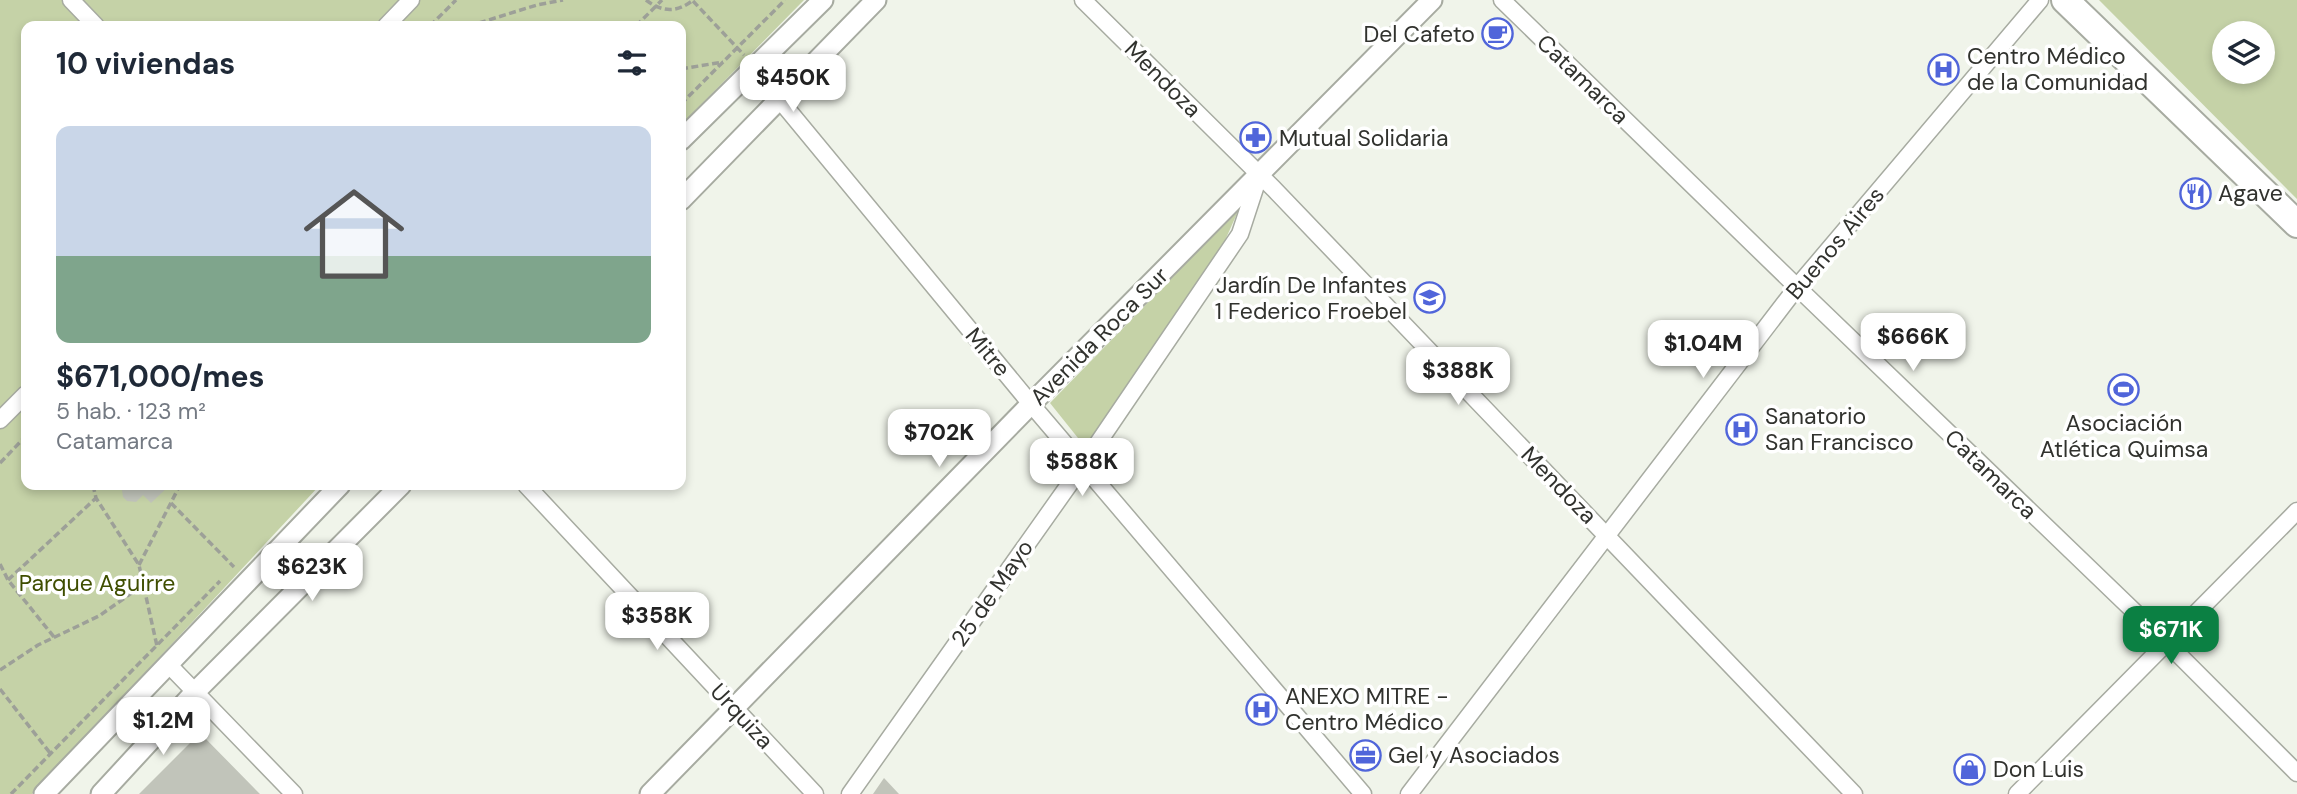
<!DOCTYPE html>
<html lang="es">
<meta charset="utf-8">
<style>
body{margin:0;font-family:"DM Sans",sans-serif;background:#f2f2f3;color:#1f2937;height:100vh;display:flex;flex-direction:column;font-size:26px;white-space:nowrap}
*{box-sizing:border-box;margin:0}
p{font-size:23px;color:#747a83}
.icon{flex:none;width:38px;height:38px;fill:none;stroke:currentColor;stroke-width:2;stroke-linecap:round;stroke-linejoin:round}
.map{position:relative;flex:1;overflow:hidden}
.panel{position:absolute;left:21px;top:21px;width:665px;height:469px;display:flex;flex-direction:column;background:#fff;border-radius:14px;box-shadow:0 4px 10px #0003}
.panel>*{flex:none}
.tools{position:absolute;left:2212px;top:21px;display:grid;gap:14px}
.tools a{display:grid;place-items:center;width:63px;height:63px;border-radius:50%;background:#fff;box-shadow:0 4px 10px #0003;font-size:35px}
.price{position:absolute;translate:-50% -60px;padding:0 16px;border-radius:14px;background:#fff;color:#222;font-size:23px;line-height:46px;filter:drop-shadow(0 2px 4px #0008)}
.price::after{content:'';position:absolute;left:50%;top:42px;width:21px;height:16px;margin-left:-10px;background:inherit;clip-path:polygon(0 0,100% 0,50% 100%)}
.price.current{background:#0b8043;color:#fff}
ul{padding:0;list-style:none}
li{display:grid;align-content:center;gap:14px;height:371px;padding:0 35px}
li span{display:grid;place-items:center;height:217px;border-radius:14px;color:#555}
li>.icon{margin-inline-start:auto}
span .icon{width:126px;height:126px;fill:#fffc;stroke-width:1}
li b{font-size:30px}
h2{display:flex;justify-content:space-between;align-items:center;height:84px;padding:0 35px;font-size:30px}
.map>svg:first-child{display:block}
.green{fill:#c5d2a7;fill-rule:evenodd}
.building{fill:#c1c4ba}
.lines{fill:none;stroke-linecap:round;stroke-linejoin:round}
.minor-casing{stroke:#a7aba1;stroke-width:19}
.tertiary-casing{stroke:#a7aba1;stroke-width:23}
.trunk-casing{stroke:#a7aba1;stroke-width:30}
.path{stroke:#9da098;stroke-width:3.5;stroke-dasharray:7 3.5;stroke-linecap:butt}
.minor{stroke:#fff;stroke-width:16}
.tertiary{stroke:#fff;stroke-width:19}
.trunk{stroke:#fff;stroke-width:26}
.labels{text-anchor:middle;dominant-baseline:central;stroke-width:7;stroke-linejoin:round;paint-order:stroke}
.poi-label{font-size:23px;fill:#31322e;stroke:#fff;text-anchor:start}
.street-label{font-size:23px;fill:#31322e;stroke:#fff}
.park-label{font-size:23px;fill:#3f4e00;stroke:#fff}
</style>
<div class="map">
<svg width="2297" height="794" viewBox="0 0 2297 794">
<rect width="100%" height="100%" fill="#f0f4ea"/>
<!-- green -->
<path class="green" d="M0,0H804L681,125V26H26V485H320L32,794H0Z
M2099,0H2297V199ZM2263,33V72H2224V33Z
M1239,209L1223,245L1086,448L1050,403Z"/>
<!-- building -->
<path class="building" d="M124,485H170L151,503L143,495L136,502L127,501L123,497L122,490Z
M200,733L260,794H139Z
M884,778L899,794H873Z"/>
<g class="lines">
<defs>
<path id="minor" d="M71,0L96,26
M1083,0L1274,189L1854,794
M1502,0L1797,287L2168,644L2297,773
M386,26L411,0
M756,65L779,99L1031,404L1363,794
M0,420L26,394
M526,485L815,794
M168,664L294,794
M850,794L1083,465L1240,234L1259,176
M1409,794L1797,287L2040,0
M2017,794L2297,511"/>
<path id="tertiary" d="M681,140L823,0
M681,200L876,0
M44,794L340,485
M101,794L195,692L401,485
M650,794L1031,404L1432,0"/>
<path id="trunk" d="M2065,0L2297,224"/>
</defs>
<!-- minor casing -->
<use href="#minor" class="minor-casing"/>
<!-- tertiary casing -->
<use href="#tertiary" class="tertiary-casing"/>
<!-- trunk casing -->
<use href="#trunk" class="trunk-casing"/>
<!-- path -->
<path class="path" d="M646,0C662,12 676,13 692,1
M693,1L744,55
M430,26L456,0
M469,26L537,5L563,0
M636,26L662,0
M681,69L723,62
M681,104L785,0
M0,463L26,436
M93,485L96,498L139,565L157,646
M171,503L234,567
M0,564L8,580L54,637
M139,565L180,485
M8,580L96,498
M0,670L38,645L99,616L143,585
M0,689L50,753
M11,794L220,581"/>
<!-- minor -->
<use href="#minor" class="minor"/>
<!-- tertiary -->
<use href="#tertiary" class="tertiary"/>
<!-- trunk -->
<use href="#trunk" class="trunk"/>
</g>
<!-- icons -->
<defs>
<symbol id="cafe-ring" viewBox="-11 -11 22 22"><circle r="9.5" fill="#fff" stroke="#5065da" stroke-width="1.5"/><path d="M-5.5-4.5H6V0H3Q3 3.5 0 3.5H-2.5Q-5.5 3.5-5.5 0ZM3-3.2v2h1.7v-2ZM-6 4.5H4V6H-6Z" fill="#5065da"/></symbol>
<symbol id="hospital-ring" viewBox="-11 -11 22 22"><circle r="9.5" fill="#fff" stroke="#5065da" stroke-width="1.5"/><path d="M-5-5h3v3.5h4V-5h3V5h-3V1.5h-4V5h-3Z" fill="#5065da"/></symbol>
<symbol id="pharmacy-ring" viewBox="-11 -11 22 22"><circle r="9.5" fill="#fff" stroke="#5065da" stroke-width="1.5"/><path d="M-2-6h4v4h4v4h-4v4h-4v-4h-4v-4h4Z" fill="#5065da"/></symbol>
<symbol id="restaurant-ring" viewBox="-11 -11 22 22"><circle r="9.5" fill="#fff" stroke="#5065da" stroke-width="1.5"/><path d="M-5-6h1v4h1v-4h1v4h1v-4h1v5L-1.5 .5V6h-2V.5L-5-1ZM5-6V6H3V1.5H1.5Q1.5-4 5-6Z" fill="#5065da"/></symbol>
<symbol id="school-ring" viewBox="-11 -11 22 22"><circle r="9.5" fill="#fff" stroke="#5065da" stroke-width="1.5"/><path d="M0-5L7-2L0 1L-7-2ZM-4 1L0 2.5L4 1V4Q0 6-4 4Z" fill="#5065da"/></symbol>
<symbol id="stadium-ring" viewBox="-11 -11 22 22"><circle r="9.5" fill="#fff" stroke="#5065da" stroke-width="1.5"/><path d="M0-5a6.5 5 0 1 0 0 10a6.5 5 0 1 0 0-10ZM-3.5-1.8h7v3.6h-7Z" fill="#5065da"/></symbol>
<symbol id="office-ring" viewBox="-11 -11 22 22"><circle r="9.5" fill="#fff" stroke="#5065da" stroke-width="1.5"/><path d="M-6-3h4V-5.5h4V-3h4V5H-6ZM-1-4.5V-3h2v-1.5ZM-6 0V1H6V0Z" fill="#5065da"/></symbol>
<symbol id="shop-ring" viewBox="-11 -11 22 22"><circle r="9.5" fill="#fff" stroke="#5065da" stroke-width="1.5"/><path d="M-5-2.5h2.3a2.7 3.5 0 0 1 5.4 0H5L5.5 6h-11ZM-1.5-2.5h3a1.5 2.3 0 0 0-3 0Z" fill="#5065da"/></symbol>
</defs>
<g fill-rule="evenodd">
<use href="#cafe-ring" x="1480" y="16" width="35" height="35"/>
<use href="#hospital-ring" x="1926" y="52" width="35" height="35"/>
<use href="#pharmacy-ring" x="1238" y="120" width="35" height="35"/>
<use href="#restaurant-ring" x="2178" y="176" width="35" height="35"/>
<use href="#school-ring" x="1412" y="280" width="35" height="35"/>
<use href="#stadium-ring" x="2106" y="372" width="35" height="35"/>
<use href="#hospital-ring" x="1724" y="412" width="35" height="35"/>
<use href="#hospital-ring" x="1244" y="692" width="35" height="35"/>
<use href="#office-ring" x="1348" y="738" width="35" height="35"/>
<use href="#shop-ring" x="1952" y="752" width="35" height="35"/>
</g>
<g class="labels">
<!-- poi labels -->
<g class="poi-label">
<text x="1475" y="34" text-anchor="end">Del Cafeto</text>
<text x="1967" y="56">Centro Médico<tspan x="1967" dy="26">de la Comunidad</tspan></text>
<text x="1279" y="138">Mutual Solidaria</text>
<text x="2218" y="193">Agave</text>
<text x="1407" y="285" text-anchor="end">Jardín De Infantes<tspan x="1407" dy="26">1 Federico Froebel</tspan></text>
<text x="1765" y="416">Sanatorio<tspan x="1765" dy="26">San Francisco</tspan></text>
<text x="2124" y="423" text-anchor="middle">Asociación<tspan x="2124" dy="26">Atlética Quimsa</tspan></text>
<text x="1285" y="696">ANEXO MITRE -<tspan x="1285" dy="26">Centro Médico</tspan></text>
<text x="1388" y="755">Gel y Asociados</text>
<text x="1993" y="769">Don Luis</text>
</g>
<!-- street labels -->
<g class="street-label">
<text transform="translate(1163 79) rotate(45)">Mendoza</text>
<text transform="translate(1583 79) rotate(44)">Catamarca</text>
<text transform="translate(1835 243) rotate(-50)">Buenos Aires</text>
<text transform="translate(1099 336) rotate(-45)">Avenida Roca Sur</text>
<text transform="translate(988 352) rotate(50)">Mitre</text>
<text transform="translate(1991 474) rotate(44)">Catamarca</text>
<text transform="translate(1559 485) rotate(46)">Mendoza</text>
<text transform="translate(992 593) rotate(-55)">25 de Mayo</text>
<text transform="translate(742 716) rotate(47)">Urquiza</text>
</g>
<!-- park labels -->
<g class="park-label">
<text x="97" y="583">Parque Aguirre</text>
</g>
</g>
</svg>
<div class="tools">
<a><svg class="icon" aria-label="layers" viewBox="0 0 24 24"><path d="M12 4l9 5-9 5-9-5zM3 14l9 5 9-5"/></svg></a>
</div>
<b class="price" style="left:793px;top:114px">$450K</b>
<b class="price" style="left:1913px;top:373px">$666K</b>
<b class="price" style="left:1703px;top:380px">$1.04M</b>
<b class="price" style="left:1458px;top:407px">$388K</b>
<b class="price" style="left:939px;top:469px">$702K</b>
<b class="price" style="left:1082px;top:498px">$588K</b>
<b class="price" style="left:312px;top:603px">$623K</b>
<b class="price" style="left:657px;top:652px">$358K</b>
<b class="price current" style="left:2171px;top:666px">$671K</b>
<b class="price" style="left:163px;top:757px">$1.2M</b>
<section class="panel">
<h2>10 viviendas<svg class="icon" aria-label="filters" viewBox="0 0 24 24"><path d="M4 7h16M4 17h16"/><circle cx="9" cy="7" r="2"/><circle cx="15" cy="17" r="2"/></svg></h2>
<ul>
<li><span style="background:linear-gradient(#c9d6e8 60%,#7fa58c 0)"><svg class="icon" aria-label="home" viewBox="0 0 24 24"><path d="M3 11l9-7 9 7M6 9v11h12V9"/></svg></span><div><b>$671,000/mes</b><p>5 hab. · 123 m²</p><p>Catamarca</p></div></li>
</ul>
</section>
</div>
